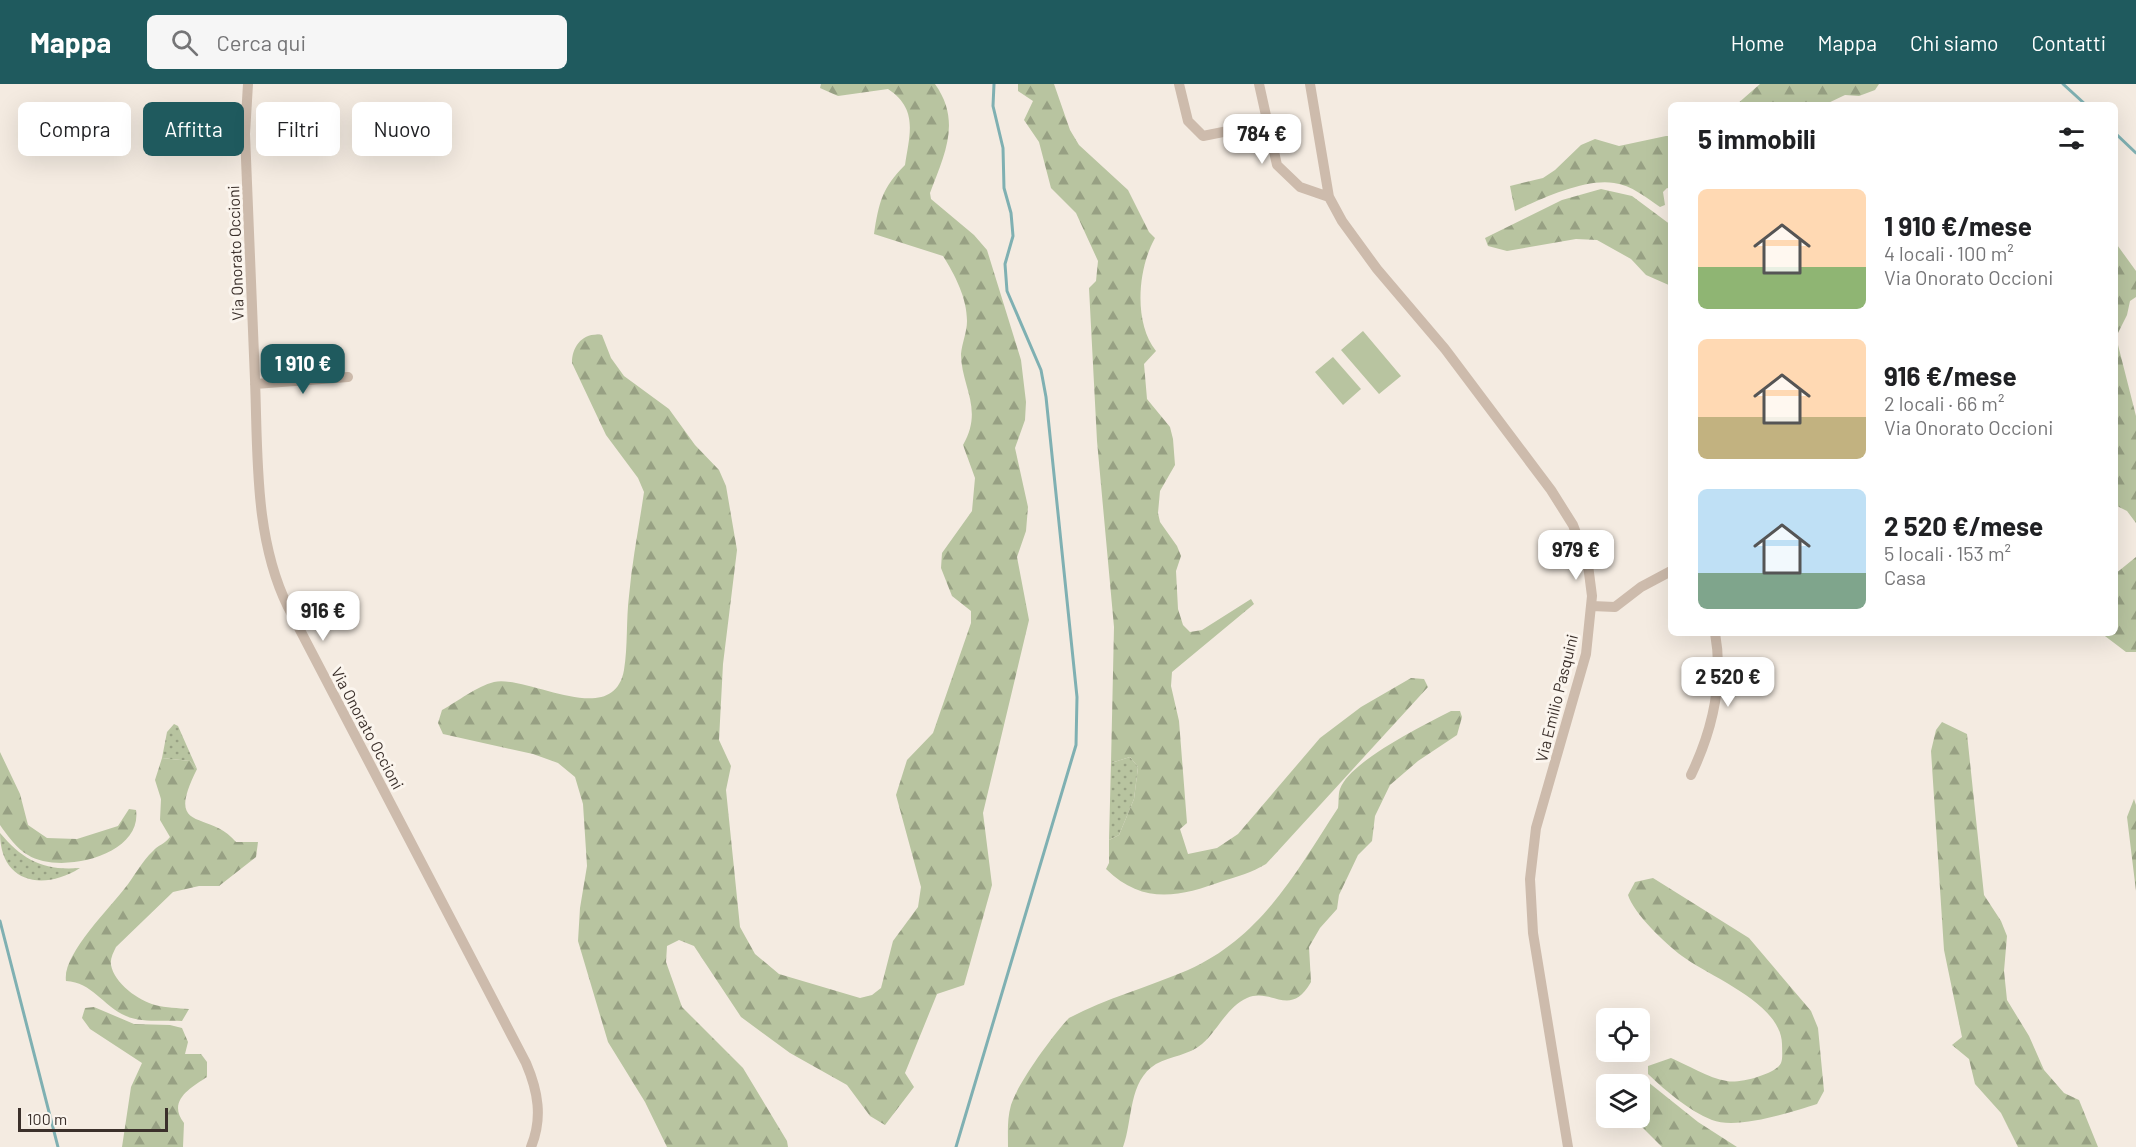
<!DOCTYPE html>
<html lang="it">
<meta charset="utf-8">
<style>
body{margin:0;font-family:Barlow,sans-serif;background:#f6f6f6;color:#202124;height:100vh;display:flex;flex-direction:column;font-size:22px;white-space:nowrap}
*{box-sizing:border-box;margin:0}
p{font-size:20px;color:#757577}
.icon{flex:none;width:33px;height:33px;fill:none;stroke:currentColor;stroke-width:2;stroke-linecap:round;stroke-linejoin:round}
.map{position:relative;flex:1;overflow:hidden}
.drawer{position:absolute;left:1668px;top:18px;width:450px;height:534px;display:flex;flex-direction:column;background:#fff;border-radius:9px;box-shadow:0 6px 24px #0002}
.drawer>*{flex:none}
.hud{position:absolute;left:18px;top:18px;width:570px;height:54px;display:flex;gap:12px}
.buttons{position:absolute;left:1596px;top:924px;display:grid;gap:12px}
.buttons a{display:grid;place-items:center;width:54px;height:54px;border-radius:9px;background:#fff;box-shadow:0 6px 24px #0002;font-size:30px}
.scale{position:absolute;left:18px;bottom:15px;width:150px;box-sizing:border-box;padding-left:6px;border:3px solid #3b302b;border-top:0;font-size:16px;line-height:21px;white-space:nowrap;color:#3b302b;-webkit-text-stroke:4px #fbf5ee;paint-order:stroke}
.price{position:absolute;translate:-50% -51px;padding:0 14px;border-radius:12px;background:#fff;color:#222;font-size:20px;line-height:39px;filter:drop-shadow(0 2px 3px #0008)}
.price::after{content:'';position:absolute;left:50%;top:36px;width:18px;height:14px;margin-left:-9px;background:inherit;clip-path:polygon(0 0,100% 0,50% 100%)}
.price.on{background:#1f5a5e;color:#fff}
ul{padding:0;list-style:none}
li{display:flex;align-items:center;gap:18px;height:150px;padding:0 30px}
li span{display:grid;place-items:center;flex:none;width:168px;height:120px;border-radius:9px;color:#555}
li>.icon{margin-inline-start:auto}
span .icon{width:72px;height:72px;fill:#fffc;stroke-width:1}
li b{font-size:26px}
h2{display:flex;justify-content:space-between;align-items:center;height:72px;padding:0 30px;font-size:26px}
.pill{padding:0 21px;border-radius:9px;background:#fff;box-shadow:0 6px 24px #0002;font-size:21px;line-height:54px}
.pill.on{background:#1f5a5e;color:#fff}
header{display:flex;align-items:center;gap:36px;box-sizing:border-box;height:84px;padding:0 30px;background:#1f5a5e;color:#fff}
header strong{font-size:28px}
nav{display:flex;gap:33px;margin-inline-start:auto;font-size:21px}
.search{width:420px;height:54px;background:#f6f6f6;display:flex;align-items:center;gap:15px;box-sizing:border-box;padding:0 21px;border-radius:9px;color:#757577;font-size:22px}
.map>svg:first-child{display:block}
.grass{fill:url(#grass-dots)}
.forest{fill:url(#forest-firs)}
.green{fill:#b8c4a0}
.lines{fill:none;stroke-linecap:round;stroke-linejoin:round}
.stream{stroke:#7fb0b2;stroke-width:3}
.minor{stroke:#cdbbac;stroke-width:10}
.labels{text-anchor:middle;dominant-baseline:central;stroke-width:6;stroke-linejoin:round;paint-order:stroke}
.street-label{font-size:16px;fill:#3b302b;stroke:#fbf5ee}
</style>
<header>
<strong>Mappa</strong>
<div class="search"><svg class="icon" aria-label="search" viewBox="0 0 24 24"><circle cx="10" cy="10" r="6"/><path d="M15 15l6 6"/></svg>Cerca qui</div>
<nav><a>Home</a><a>Mappa</a><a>Chi siamo</a><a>Contatti</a></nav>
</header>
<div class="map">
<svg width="2136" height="1063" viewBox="0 0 2136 1063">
<defs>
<pattern id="grass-dots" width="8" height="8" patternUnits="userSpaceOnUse" patternTransform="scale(1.5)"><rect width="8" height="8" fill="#b8c4a0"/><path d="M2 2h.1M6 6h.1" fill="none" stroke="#97a083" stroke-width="1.8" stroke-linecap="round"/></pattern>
<pattern id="forest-firs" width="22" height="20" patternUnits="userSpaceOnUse" patternTransform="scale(1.5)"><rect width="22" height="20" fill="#b8c4a0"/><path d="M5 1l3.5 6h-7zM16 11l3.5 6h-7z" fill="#97a083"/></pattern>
</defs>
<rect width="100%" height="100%" fill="#f4ebe1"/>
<!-- grass -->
<path class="grass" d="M174,640L178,642L197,685L190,677L162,674L167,648Z
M1130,673L1138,683L1134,715L1119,751L1109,756L1111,679Z
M0,749C23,776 43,787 80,784C42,808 0,798 0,749Z"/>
<!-- forest -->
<path class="forest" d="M821,0H935C962,38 944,71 930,109L931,115L974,151L987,166L1021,276L1026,318L1025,336L1015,364L1028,423L1026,447L1017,473L1029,536L983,729L992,801L964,901L937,910L905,989L914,1003L885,1041L870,1032L847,1001L790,969L741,933L694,862L679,856L667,862L666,878L682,923L743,984L787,1057L788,1063H667L645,1018L608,958L578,857L580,824L587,782L583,720L575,693L558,679L533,670L443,650L438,639L442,626C457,618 477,602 494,598C529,591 613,646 624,586C628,562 626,536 629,512C632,477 639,443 644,408L638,394L606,351L572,279C572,262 583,248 602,251L611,274L624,292L669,325L695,361L719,386L726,402L737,466L723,580L719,656L731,682L726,706L740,843L755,870L779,890L860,914L872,911L881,904L893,857L918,823L921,803L896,711L907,676L933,649L971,539V527L952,512L941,484L942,469L972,427L975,394L963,361C984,325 961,302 961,270C962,259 967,248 967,237C967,214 955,191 943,172L874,150C879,118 882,104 905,81C910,49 918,25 888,5L838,12L820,4Z
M1018,0H1054L1070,46L1079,61L1128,106L1149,148L1155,154C1138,184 1133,238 1156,267L1144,280L1147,315L1170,343L1173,355L1175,381L1160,407L1158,429L1160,438L1177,462L1181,472L1176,487L1178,525L1183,541L1190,548L1202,546L1251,515L1254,520L1172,588L1171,602L1179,637L1187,739L1180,745L1188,770L1217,764L1238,750L1320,654L1361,623L1411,594L1424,595L1428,603L1266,780C1251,789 1239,792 1223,797C1179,813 1143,821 1106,785L1109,779V756L1119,751L1134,715L1138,683L1130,673L1111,679L1114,543L1097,357L1089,204L1096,197L1098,177L1076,129L1051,104L1039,58L1024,36L1033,17L1018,7Z
M1760,0H1879L1875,6L1859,12L1845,11L1824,21H1736Z
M1666,52H1671V105L1667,104L1663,108L1665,121L1660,123C1647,114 1631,101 1614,99C1586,94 1540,115 1515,127L1510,102L1543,94L1555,86L1581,61L1595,55L1619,62Z
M1601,105L1632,112L1671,141V202L1646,191L1631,175L1597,156L1576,155L1507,167L1488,162L1485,154L1562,116Z
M2115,158L2136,187V213L2130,217L2127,231L2116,253L2136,332V439L2127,427L2115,421Z
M2136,473V568H2126L2101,549H2115V490Z
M1451,627H1460L1462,633L1457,651L1418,677L1390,701L1375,732L1372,757L1358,771L1339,811L1337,825L1320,844L1309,863L1311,898C1290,935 1272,903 1247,914C1227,923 1218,946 1202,960C1189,971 1171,972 1156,980C1128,997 1133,1036 1123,1063H1008C1008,1048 1007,1035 1011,1021C1018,999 1052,952 1069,934C1106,914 1149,903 1188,886C1262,853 1296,788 1338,724C1339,718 1338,710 1340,705C1350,677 1424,641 1451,627Z
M1942,638L1967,650L1984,811L2001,837L2007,852L2004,887L2007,916L2029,952L2044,986L2064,1009L2079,1016L2098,1063H2018L2001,1029L1975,1000L1969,975L1952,961L1962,953L1944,866L1931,667L1936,646Z
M0,668L20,710L28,741L47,754L77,755L118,742L129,725L136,726C143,772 59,791 28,771C17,765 7,751 0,741Z
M162,674L190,677L197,685C164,751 208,725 236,758H258L256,773L219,802H199L173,808L116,863C113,869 110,875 111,881C114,899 139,917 155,921C166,924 178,924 189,925L182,937C166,936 141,939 126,932C103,922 92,898 66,897C62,871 109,825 125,804C134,793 142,777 153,767C158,761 165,760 170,753L160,736L161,715L155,696Z
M2134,715L2136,721V807L2127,733Z
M1653,794L1749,854L1811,927L1818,944L1824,1007L1817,1020C1792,1028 1737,1046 1712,1036C1688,1026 1667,1008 1648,990V982L1671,974C1688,981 1708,994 1727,997C1738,1000 1776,990 1781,979C1783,974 1782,966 1782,960C1781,919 1710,893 1682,872C1665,859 1634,830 1628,811L1635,798Z
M94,923L134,940L170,941L182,944L188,958L185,970H201L207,978V993C190,1004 167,1017 184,1039L183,1063H122L131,1003L142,979L90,945L82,934L85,924Z
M1638,990L1698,1038L1737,1063H1662L1633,1034H1640V1000H1613V996Z"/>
<!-- green -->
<path class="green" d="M1363,247L1401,292L1379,310L1341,266Z
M1333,273L1361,305L1343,321L1315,288Z"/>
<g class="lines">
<!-- stream -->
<path class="stream" d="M2063,0L2086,21
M2115,49L2136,69
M0,837L58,1063
M956,1063L1076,661L1077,613L1046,313L1041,286L1007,207L1005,180L1013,152L1011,129L1004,104L1003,64L993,22L994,0"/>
<!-- minor -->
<path class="minor" d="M248,0L245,50C248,132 252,214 255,296C258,371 254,454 288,523L526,979C538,1007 543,1034 531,1063
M1179,0L1188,37L1203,52L1268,39
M1259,0L1277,81L1300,103L1329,113
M1310,0L1329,113L1342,137L1377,185L1445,265L1551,406L1573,441L1588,481L1592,512L1586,570L1536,744L1530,795L1533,849L1568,1063
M255,300L348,293
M1592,522L1615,523L1641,503L1671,487
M1691,691C1712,647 1724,598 1715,549"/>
</g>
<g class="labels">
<!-- street labels -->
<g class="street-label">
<text transform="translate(235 169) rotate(-92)">Via Onorato Occioni</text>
<text transform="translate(1556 614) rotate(-76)">Via Emilio Pasquini</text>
<text transform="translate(368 644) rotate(62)">Via Onorato Occioni</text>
</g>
</g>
</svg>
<div class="buttons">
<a><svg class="icon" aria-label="locate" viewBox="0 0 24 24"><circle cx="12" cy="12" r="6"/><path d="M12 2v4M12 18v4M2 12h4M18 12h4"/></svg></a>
<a><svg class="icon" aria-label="layers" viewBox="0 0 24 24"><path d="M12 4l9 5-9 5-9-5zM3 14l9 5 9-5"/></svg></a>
</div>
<div class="scale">100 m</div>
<b class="price" style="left:1262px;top:81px">784 €</b>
<b class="price on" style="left:303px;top:311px">1 910 €</b>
<b class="price" style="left:1576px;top:497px">979 €</b>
<b class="price" style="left:323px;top:558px">916 €</b>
<b class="price" style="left:1728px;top:624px">2 520 €</b>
<div class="hud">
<a class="pill">Compra</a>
<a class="pill on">Affitta</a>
<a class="pill">Filtri</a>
<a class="pill">Nuovo</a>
</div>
<section class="drawer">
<h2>5 immobili<svg class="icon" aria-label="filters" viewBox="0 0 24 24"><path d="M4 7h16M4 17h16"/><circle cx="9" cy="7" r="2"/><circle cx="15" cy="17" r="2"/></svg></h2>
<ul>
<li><span style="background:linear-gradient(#ffd9b3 65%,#8fb573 0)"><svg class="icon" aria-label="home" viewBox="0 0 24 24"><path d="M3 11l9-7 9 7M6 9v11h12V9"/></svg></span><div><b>1 910 €/mese</b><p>4 locali · 100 m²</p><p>Via Onorato Occioni</p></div></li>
<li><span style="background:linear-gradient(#ffd9b3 65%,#c2b280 0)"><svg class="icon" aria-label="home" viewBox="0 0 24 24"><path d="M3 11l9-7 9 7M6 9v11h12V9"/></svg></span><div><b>916 €/mese</b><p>2 locali · 66 m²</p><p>Via Onorato Occioni</p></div></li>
<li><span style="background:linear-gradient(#bfe0f5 70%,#7fa58c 0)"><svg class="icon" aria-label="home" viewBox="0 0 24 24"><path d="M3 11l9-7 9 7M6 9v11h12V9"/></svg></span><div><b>2 520 €/mese</b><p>5 locali · 153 m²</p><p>Casa</p></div></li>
</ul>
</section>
</div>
